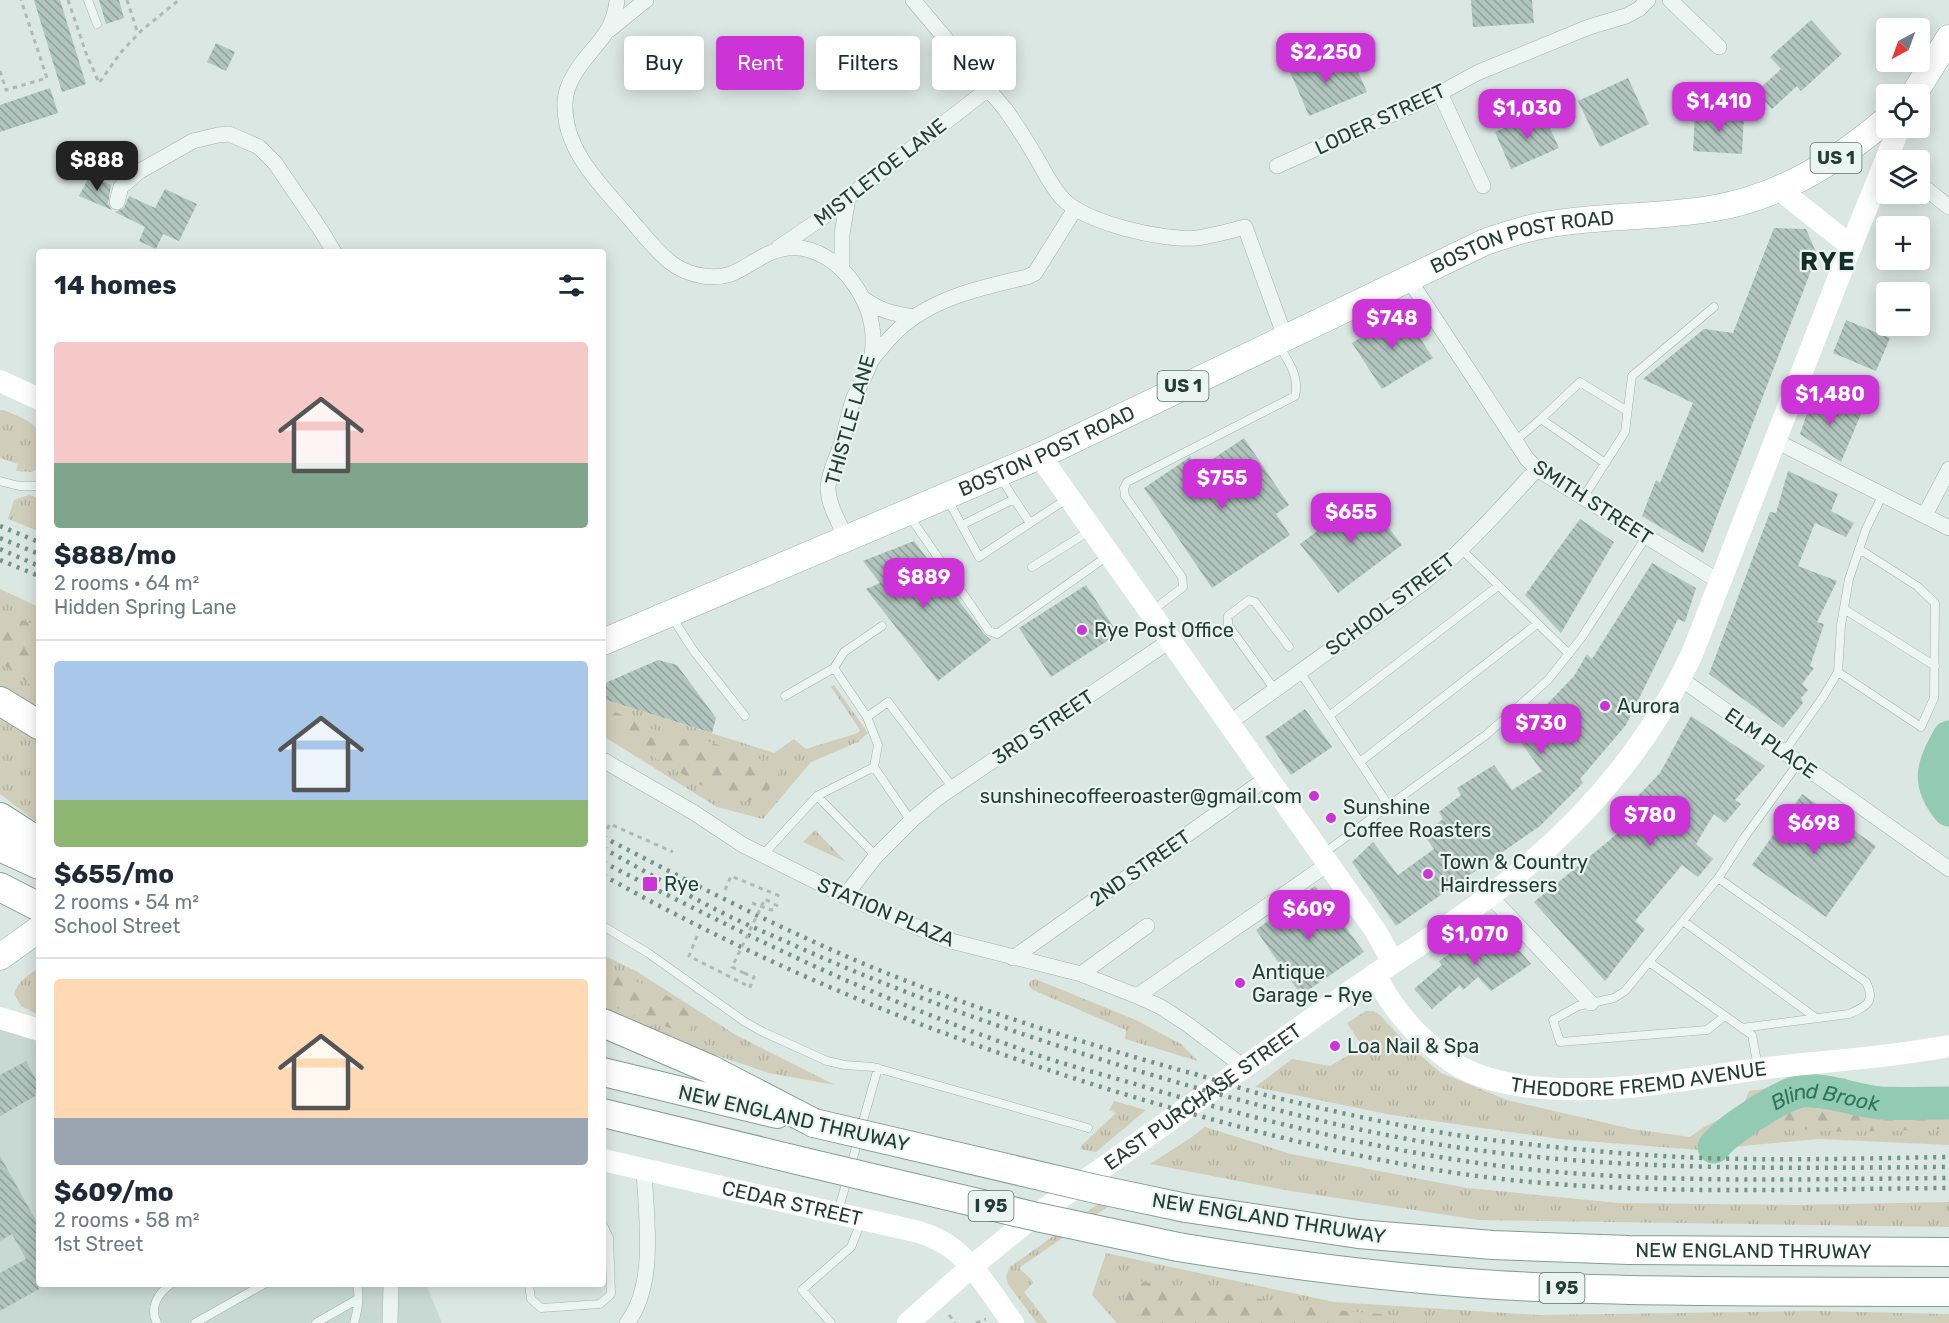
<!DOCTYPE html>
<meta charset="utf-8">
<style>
body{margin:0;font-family:Rubik,sans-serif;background:#f2f2f3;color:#1f2937;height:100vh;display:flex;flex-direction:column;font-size:22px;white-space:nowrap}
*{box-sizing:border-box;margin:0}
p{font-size:20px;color:#747a83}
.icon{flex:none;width:33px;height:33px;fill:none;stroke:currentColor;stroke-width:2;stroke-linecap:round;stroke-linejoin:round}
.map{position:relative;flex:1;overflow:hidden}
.panel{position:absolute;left:36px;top:249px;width:570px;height:1038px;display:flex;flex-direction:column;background:#fff;border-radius:6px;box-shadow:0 3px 15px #0003}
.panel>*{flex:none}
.top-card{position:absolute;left:624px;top:36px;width:570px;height:54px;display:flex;gap:12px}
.needle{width:39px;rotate:221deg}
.controls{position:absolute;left:1876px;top:18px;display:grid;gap:12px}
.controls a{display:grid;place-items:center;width:54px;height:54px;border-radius:6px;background:#fff;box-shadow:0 3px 15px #0003;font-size:30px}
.price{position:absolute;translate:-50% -51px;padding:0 14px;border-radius:12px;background:#cd34d8;color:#fff;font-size:20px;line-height:39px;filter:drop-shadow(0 2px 3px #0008)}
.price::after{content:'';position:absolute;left:50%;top:36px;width:18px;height:14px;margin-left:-9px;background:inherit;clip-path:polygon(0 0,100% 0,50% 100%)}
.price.on{background:#222;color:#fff}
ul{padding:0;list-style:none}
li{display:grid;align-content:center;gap:12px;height:318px;padding:0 18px}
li+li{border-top:2px solid #e0e1e3}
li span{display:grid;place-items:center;height:186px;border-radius:6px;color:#555}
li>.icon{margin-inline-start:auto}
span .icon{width:108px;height:108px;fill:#fffc;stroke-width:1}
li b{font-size:26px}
h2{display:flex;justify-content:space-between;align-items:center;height:72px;padding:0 18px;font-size:26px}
.tag{padding:0 21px;border-radius:6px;background:#fff;box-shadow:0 3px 15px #0003;font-size:21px;line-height:54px}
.tag.on{background:#cd34d8;color:#fff}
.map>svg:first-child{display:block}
.built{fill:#c8d9d3}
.grass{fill:url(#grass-tufts)}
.forest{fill:url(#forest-firs)}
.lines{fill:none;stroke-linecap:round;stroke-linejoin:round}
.river{stroke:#92cab4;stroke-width:33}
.building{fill:url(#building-back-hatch)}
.lane-casing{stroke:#a0b1ac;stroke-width:9}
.street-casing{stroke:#a0b1ac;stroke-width:16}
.primary-casing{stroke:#99b3ab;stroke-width:27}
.highway-casing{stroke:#819e95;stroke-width:30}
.path{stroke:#adbab7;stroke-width:3;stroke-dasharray:4.5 4.5;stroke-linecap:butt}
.lane{stroke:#edf5f3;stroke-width:8}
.street{stroke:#edf5f3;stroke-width:15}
.secondary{stroke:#fff;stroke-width:22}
.primary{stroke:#fff;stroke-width:26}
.highway{stroke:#fff;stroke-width:28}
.rail{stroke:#739188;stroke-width:4.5;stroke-dasharray:3 6;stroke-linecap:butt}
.highway-bridge-casing{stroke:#819e95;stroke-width:30;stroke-linecap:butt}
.path-bridge{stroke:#adbab7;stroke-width:3;stroke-dasharray:4.5 4.5;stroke-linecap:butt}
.highway-bridge{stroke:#fff;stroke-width:28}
.poi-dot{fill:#cd34d8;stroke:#eaf4f1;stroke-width:2}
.labels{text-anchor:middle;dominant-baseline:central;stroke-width:4.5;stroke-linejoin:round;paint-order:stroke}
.shield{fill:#eaf4f1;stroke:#5f746e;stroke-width:1.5}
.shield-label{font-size:18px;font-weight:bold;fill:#243d36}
.street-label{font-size:20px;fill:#243d36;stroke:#eaf4f1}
.poi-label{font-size:20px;fill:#243d36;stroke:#eaf4f1;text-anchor:start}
.water-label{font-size:21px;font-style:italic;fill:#2b745a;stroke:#eaf4f1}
.district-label{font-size:26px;font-weight:bold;letter-spacing:1.5px;fill:#162e28;stroke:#eaf4f1}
</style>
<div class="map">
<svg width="1949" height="1323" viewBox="0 0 1949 1323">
<defs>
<pattern id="grass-tufts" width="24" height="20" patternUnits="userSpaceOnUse" patternTransform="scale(1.5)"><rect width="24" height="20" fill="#d1cdbb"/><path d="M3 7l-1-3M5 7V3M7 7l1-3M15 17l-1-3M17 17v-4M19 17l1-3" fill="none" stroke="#b3b1a1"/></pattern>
<pattern id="forest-firs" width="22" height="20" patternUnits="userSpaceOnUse" patternTransform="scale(1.5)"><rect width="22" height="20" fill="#d1cdbb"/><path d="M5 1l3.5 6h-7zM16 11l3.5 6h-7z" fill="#b3b1a1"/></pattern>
<pattern id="building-back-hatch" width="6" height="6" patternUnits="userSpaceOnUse" patternTransform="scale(1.5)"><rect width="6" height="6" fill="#b1c4be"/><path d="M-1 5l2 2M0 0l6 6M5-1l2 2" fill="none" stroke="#90a09b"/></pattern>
</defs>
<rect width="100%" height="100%" fill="#dbe7e3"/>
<!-- built -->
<path class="built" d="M0,1023L39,1037V1284H426L442,1323H0Z"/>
<!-- grass -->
<path class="grass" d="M0,410H3C44,426 39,426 39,468L32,472L16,471L18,464L0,458Z
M29,495L39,498L38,531L8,519L14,500Z
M0,589L39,607V712L0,687Z
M834,685L868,733L858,742L811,762L763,819L717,807L603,736V699L774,753L794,739L806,749L858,733L860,730L831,687Z
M0,718L39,742V824L0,794Z
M815,830L846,862L803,842Z
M603,955L636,971L736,1035L835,1085L769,1073L692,1047L603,1013Z
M39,968V1015L21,1006L14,994C18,981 28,975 39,968Z
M1035,979L1136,1020L1181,1044L1198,1061L1125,1039L1126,1030L1033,990L1029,986L1030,981Z
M1366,1011H1374L1380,1015L1406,1043L1441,1073L1507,1100L1632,1129L1690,1137L1704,1127L1732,1113L1743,1106L1749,1091L1846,1078L1855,1092L1859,1095L1949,1092V1145L1819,1139L1699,1150L1560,1139L1392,1115L1255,1087L1292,1059L1330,1066L1363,1047L1347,1023Z
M1114,1101L1146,1110L1096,1152L1080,1149L1082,1145L1116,1113L1109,1110Z
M1205,1127L1291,1154L1467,1188L1619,1203L1797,1205L1949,1202V1227L1479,1220L1285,1190L1150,1164L1189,1139Z
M1108,1197L1119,1199L1019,1268L1032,1280L1033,1283L1024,1292L1048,1323H1037L1008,1284L1006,1276L1010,1267Z
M1106,1253L1334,1302L1539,1315L1817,1311L1949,1314V1323H1117L1092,1295Z"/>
<!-- forest -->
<path class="forest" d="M0,613L39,626V691L0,662Z
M603,709L618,713L645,727L683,739L707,741L774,764L780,776L768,791L748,802L718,795L608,730L603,725Z
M603,967C628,980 657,987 680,1004C685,1008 690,1016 694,1023L687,1032L666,1027L603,1003Z
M1828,1086C1842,1090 1854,1097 1868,1098C1894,1101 1923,1097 1949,1096V1129L1845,1132L1768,1127L1761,1124L1752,1104L1758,1097Z
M1137,1281L1336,1310L1479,1323H1146L1127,1305L1123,1292Z"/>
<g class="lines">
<!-- river -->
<g class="river">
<path d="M1949,737C1933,766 1926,782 1949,810"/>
<path id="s1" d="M1714,1147C1726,1131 1783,1093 1802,1091C1825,1088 1856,1101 1880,1103C1903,1104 1926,1103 1949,1103"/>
</g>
</g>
<!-- building -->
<path class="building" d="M34,0H60L86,84L62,92Z
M99,0H119L124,18L106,24Z
M1471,0H1532L1534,23L1473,27Z
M1811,20L1842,54L1801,91L1797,86L1772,109L1756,92L1781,69L1770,57Z
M216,43L235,52L226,71L207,62Z
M1317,54L1325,72L1353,60L1367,92L1309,116L1288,67Z
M1628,78L1649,124L1600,147L1578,101Z
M50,88L58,113L0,132V105Z
M1542,111L1559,148L1511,169L1495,132Z
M1695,113L1744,115L1742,154L1693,151Z
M90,175L111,185L108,204L112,210L79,196Z
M165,189L197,204L179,241L163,234L156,249L139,241L145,227L115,212L124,208L129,196L155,208Z
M1774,228L1806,229L1817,255L1703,553L1642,516L1656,480L1660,483L1693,403L1643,379L1704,329L1733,333Z
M1403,312L1433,358L1382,389L1352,343Z
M1846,320L1890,338L1876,371L1833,353Z
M1814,392L1861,414L1841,462L1800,434Z
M1244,438L1289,505L1276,514L1290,535L1212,588L1144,488L1190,457L1198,469Z
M1788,471L1838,494L1831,511L1854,523L1846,537L1815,523L1798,566L1837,581L1817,622L1824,624L1810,666L1814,668L1802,684L1808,690L1801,698L1803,703L1783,728L1709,674L1770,512L1776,513Z
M1364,496L1402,545L1338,593L1300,544Z
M1580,519L1614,542L1561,633L1525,595Z
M914,541L984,634L991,640L938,681L866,589L880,583L863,561Z
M1652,563L1696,588L1685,622L1678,619L1626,725L1580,779L1583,783L1540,826L1396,926L1352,862L1373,842L1398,875L1434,849L1423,834L1443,819L1439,812L1461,795L1457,788L1494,765L1512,790L1542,771L1512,731L1527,718L1530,722L1574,676L1587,654L1592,659Z
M1086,585L1118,634L1051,677L1019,628Z
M658,660L677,665L716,718L712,733L603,699V684Z
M1305,709L1332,747L1291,775L1265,737Z
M1691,716L1765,766L1735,800L1741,804L1725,823L1714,814L1696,844L1713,859L1698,877L1682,865L1635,921L1645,929L1605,981L1534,902L1628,825L1623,821L1635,799L1660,773Z
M1802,794L1876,846L1826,917L1752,865Z
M1315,886L1364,952L1301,995L1256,930Z
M1495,923L1531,964L1491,991L1478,977L1463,990L1460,985L1432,1009L1414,989L1442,965L1439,961Z
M26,1061L39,1085V1094L0,1116V1075Z
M0,1156L39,1226V1289L0,1311V1273L26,1259L12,1234L0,1241Z"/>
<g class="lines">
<defs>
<path id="lane" d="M88,0L97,24
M1541,419L1580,382L1627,411
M1515,441L1541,419L1605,463
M1001,478L1014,499
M0,481L19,486H39
M1583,498L1625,432L1632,376L1714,307
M948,500L979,557L1068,498
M910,517L989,631L997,634L1109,555
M962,525L1014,499L1030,523
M1462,550L1569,654
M1032,567L1091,530
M1844,609L1935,666
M1152,611L1183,587L1182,577L1125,496L1124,488L1127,482L1295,396C1300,376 1288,362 1279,345
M672,617L693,650L745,716
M834,668L844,652L882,626
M1300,672L1389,806
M1838,672L1921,727L1934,698L1935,603L1917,586L1859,549
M1275,690L1228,625V616L1249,600L1255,602L1289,647
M785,696L834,668L867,717
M1329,716L1498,586
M1784,752L1823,697L1838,672L1841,625L1849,579L1866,529L1883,494
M1360,762L1537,624
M874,767L878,745L867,717L888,702L953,788
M817,796L876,856
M1324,853L1486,735L1548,680L1582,637L1646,537
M762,856L817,796L874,767L911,821
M1718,878L1866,982C1876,1002 1867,1006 1849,1014L1742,1028
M1683,921L1816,1018
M603,926L648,953L745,1022L763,1032L827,1061L845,1065L873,1067L1088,1128
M1649,962L1625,991L1614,998L1578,1006L1553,1020L1560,1042L1707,1030L1725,1016
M1758,1067L1752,1035L1649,962L1719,877L1744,838L1799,762
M861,1128L878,1068
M838,1212L858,1140
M529,1284L531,1299L541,1308L600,1304L611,1294L609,1238L603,1225
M157,1323C149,1308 158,1293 171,1284
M195,1323L264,1284
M316,1323L358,1299
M354,1323C358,1310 360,1297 357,1284
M831,1323L802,1290L851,1247L861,1222"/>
<path id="street" d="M617,0C616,12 612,24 605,34C590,55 566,75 565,103C563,150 602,186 630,219C643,234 655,250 670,262C680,270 691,274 703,276C734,281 745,264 770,253C810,235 847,266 864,301C873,319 876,344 870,363C866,376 858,387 853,400C848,416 845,433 840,448C835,461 829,473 828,487C828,505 839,522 846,538
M913,0L1005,109C1018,127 1029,145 1040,164C1046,175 1053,188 1062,198C1085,223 1163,241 1196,238C1212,236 1229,231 1245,227L1285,337
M1670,0L1719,47
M609,30L646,0
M1440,93L1483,186
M1277,166L1440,93L1479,72L1589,27L1626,16L1639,9L1648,0
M1920,184L1949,207
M117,202L121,187L140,171L193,141L218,135L229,134L259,147L275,163L322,232L334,252
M778,248L822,218L988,89
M842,267V234L848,198
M1408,278L1527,459L1537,469L1720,582
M864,299C880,311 895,314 914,317
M870,362C879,351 888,339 898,330C932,298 983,287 1027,277L1035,273L1075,209
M1776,441L1949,528
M1925,515L1949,469
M1681,679L1949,869
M1229,723L1423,583C1465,549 1500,509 1537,469
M603,760L693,812L743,845L845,896L947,940L1081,974L1137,996L1161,1007L1187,1024L1244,1067
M845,896L876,856L914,818L939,797L1171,640
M1490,896L1591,1003
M1013,958L1267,778
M1081,974L1147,926
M1137,996L1328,864
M390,1323L391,1284
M627,1323C657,1284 646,1217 644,1170"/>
<g id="primary">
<path d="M1914,94L1949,38"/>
<path id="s5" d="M603,642L1040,456L1485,242C1506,235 1528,227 1551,224C1605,215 1660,218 1715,208C1780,197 1838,161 1887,119"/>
<path d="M0,957L39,929"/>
</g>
<g id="highway">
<path d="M0,701L39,725"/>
<path d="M0,817L39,842"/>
<path d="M0,847L39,865"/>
<path d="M0,887L39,907"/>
<path d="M603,1023L710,1069L814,1123"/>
<path d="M603,1072L777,1114"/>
<path d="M603,1113L805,1162"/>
<path id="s6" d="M1186,1208L1358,1234L1493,1245L1629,1250L1949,1252"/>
<path d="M1178,1247C1306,1268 1433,1284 1562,1288C1691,1293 1820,1291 1949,1292"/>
</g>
</defs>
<!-- lane casing -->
<use href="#lane" class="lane-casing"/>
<!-- street casing -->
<use href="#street" class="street-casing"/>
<!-- primary casing -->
<use href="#primary" class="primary-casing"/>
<!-- highway casing -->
<use href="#highway" class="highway-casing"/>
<!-- path -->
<path class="path" d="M68,0L86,53L99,83L122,51L142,30L179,0
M127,0L138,34
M0,71L6,90L47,78L21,0
M607,829L610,824L673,852
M725,890L731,876L782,897
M752,903L771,910L776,909
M774,904L778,906
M697,936L689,956L750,987
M744,973L754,977L748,992
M949,1315L955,1323
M976,1323L986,1319"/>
<!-- lane -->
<use href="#lane" class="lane"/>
<!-- street -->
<use href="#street" class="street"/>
<!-- secondary -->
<g class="secondary">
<path d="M1779,189L1851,246"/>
<path d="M0,381L39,399"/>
<path d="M1040,456L1375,930L1393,962"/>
<path id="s2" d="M1375,974C1386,997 1399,1015 1417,1033C1430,1045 1444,1058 1460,1067C1485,1080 1514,1086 1543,1088C1618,1094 1685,1079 1759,1069C1823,1061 1886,1058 1949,1046"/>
<path d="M0,1018L39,1030"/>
<path id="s3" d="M603,1160L919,1232C931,1236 943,1241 953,1249C977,1268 995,1299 1013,1323"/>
<path id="s4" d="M908,1323L971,1267L1024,1224C1128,1150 1231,1077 1334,1003C1386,966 1440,933 1491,895C1575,831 1647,751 1692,654L1851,246L1899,128"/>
</g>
<!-- primary -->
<use href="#primary" class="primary"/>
<!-- highway -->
<use href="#highway" class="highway"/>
<!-- rail -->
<path class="rail" d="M0,526L39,542
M0,538L39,554
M0,549L39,566
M0,560L39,576
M603,837C690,882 778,928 869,966C971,1008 1077,1041 1183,1071C1208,1077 1232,1086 1257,1093C1335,1112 1413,1130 1492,1140C1576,1150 1660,1158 1745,1159C1813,1160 1881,1158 1949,1157
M603,848C642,870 681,892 721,912C746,925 772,935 798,947C921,1002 1046,1044 1176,1082C1279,1112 1385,1139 1492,1152C1644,1171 1796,1168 1949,1167
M603,862C682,903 762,943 843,979C908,1007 974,1033 1040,1056C1076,1068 1113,1077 1148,1088C1259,1120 1371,1148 1485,1164C1638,1185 1794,1179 1949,1178
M603,875C785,978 981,1054 1182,1111C1281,1139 1383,1164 1485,1177C1639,1196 1794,1189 1949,1188"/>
<defs>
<path id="highway-bridge" d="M814,1123L1096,1189L1186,1208
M805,1162L1037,1217L1178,1247"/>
</defs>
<!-- highway-bridge casing -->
<use href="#highway-bridge" class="highway-bridge-casing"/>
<!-- path-bridge -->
<path class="path-bridge" d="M744,973L732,967L765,899L774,904"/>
<!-- highway-bridge -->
<use href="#highway-bridge" class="highway-bridge"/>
</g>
<!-- markers -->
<g class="poi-dot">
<circle cx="1082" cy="630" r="6"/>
<circle cx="1605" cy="706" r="6"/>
<circle cx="1314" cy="796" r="6"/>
<circle cx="1331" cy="818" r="6"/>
<circle cx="1428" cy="874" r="6"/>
<rect x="642" y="876" width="16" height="16" rx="3"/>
<circle cx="1240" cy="983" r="6"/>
<circle cx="1335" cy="1046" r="6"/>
</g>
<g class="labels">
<!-- shield labels -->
<g class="shield">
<rect x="1810.5" y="143" width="51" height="30" rx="4.5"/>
<rect x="1157.5" y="371" width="51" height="30" rx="4.5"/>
<rect x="968.5" y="1191" width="45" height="30" rx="4.5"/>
<rect x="1539.5" y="1273" width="45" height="30" rx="4.5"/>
</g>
<g class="shield-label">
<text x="1836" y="158">US 1</text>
<text x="1183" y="386">US 1</text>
<text x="991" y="1206">I 95</text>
<text x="1562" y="1288">I 95</text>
</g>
<!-- street labels -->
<g class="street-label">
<text transform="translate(1380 119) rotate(-25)">LODER STREET</text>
<text transform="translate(880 172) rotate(-38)">MISTLETOE LANE</text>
<text stroke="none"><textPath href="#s5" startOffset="1005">BOSTON POST ROAD</textPath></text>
<text transform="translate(850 420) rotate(-74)">THISTLE LANE</text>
<text stroke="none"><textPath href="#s5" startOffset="483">BOSTON POST ROAD</textPath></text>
<text transform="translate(1593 502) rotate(33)">SMITH STREET</text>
<text transform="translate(1390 604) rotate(-37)">SCHOOL STREET</text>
<text transform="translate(1043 727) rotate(-34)">3RD STREET</text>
<text transform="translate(1771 743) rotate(35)">ELM PLACE</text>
<text transform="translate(1140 868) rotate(-35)">2ND STREET</text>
<text transform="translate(886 912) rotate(23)">STATION PLAZA</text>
<text stroke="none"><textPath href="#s2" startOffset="310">THEODORE FREMD AVENUE</textPath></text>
<text stroke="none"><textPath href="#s4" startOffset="372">EAST PURCHASE STREET</textPath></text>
<text transform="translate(794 1118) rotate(13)">NEW ENGLAND THRUWAY</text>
<text stroke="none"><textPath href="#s3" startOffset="194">CEDAR STREET</textPath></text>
<text transform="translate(1269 1218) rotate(9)">NEW ENGLAND THRUWAY</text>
<text stroke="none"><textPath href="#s6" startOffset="570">NEW ENGLAND THRUWAY</textPath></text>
</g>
<!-- poi labels -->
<g class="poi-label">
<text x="1094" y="630">Rye Post Office</text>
<text x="1617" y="706">Aurora</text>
<text x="1302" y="796" text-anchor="end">sunshinecoffeeroaster@gmail.com</text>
<text x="1343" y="807">Sunshine<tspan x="1343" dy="23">Coffee Roasters</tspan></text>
<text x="1440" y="862">Town &amp; Country<tspan x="1440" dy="23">Hairdressers</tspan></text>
<text x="664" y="884">Rye</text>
<text x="1252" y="972">Antique<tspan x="1252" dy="23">Garage - Rye</tspan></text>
<text x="1347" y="1046">Loa Nail &amp; Spa</text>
</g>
<!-- water labels -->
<g class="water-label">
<text stroke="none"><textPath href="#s1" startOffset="128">Blind Brook</textPath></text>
</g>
<!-- district labels -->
<g class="district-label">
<text x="1828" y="261">RYE</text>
</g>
</g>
</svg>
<div class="controls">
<a><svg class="needle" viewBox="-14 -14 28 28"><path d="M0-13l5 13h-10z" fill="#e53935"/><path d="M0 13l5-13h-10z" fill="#747a83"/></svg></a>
<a><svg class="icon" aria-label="locate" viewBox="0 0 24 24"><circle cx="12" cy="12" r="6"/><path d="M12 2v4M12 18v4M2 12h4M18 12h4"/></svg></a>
<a><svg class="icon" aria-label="layers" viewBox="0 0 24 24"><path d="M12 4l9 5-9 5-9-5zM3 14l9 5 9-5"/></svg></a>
<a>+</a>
<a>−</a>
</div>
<b class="price" style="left:1326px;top:84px">$2,250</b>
<b class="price" style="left:1719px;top:133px">$1,410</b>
<b class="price" style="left:1527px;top:140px">$1,030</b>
<b class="price on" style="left:97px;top:192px">$888</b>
<b class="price" style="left:1392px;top:350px">$748</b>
<b class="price" style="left:1830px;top:426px">$1,480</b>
<b class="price" style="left:1222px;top:510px">$755</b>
<b class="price" style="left:1351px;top:544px">$655</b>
<b class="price" style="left:924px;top:609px">$889</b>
<b class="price" style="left:1541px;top:755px">$730</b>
<b class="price" style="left:1650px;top:847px">$780</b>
<b class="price" style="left:1814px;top:855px">$698</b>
<b class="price" style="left:1309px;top:941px">$609</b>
<b class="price" style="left:1475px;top:966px">$1,070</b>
<div class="top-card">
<a class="tag">Buy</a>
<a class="tag on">Rent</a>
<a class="tag">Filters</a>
<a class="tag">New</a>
</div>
<section class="panel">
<h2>14 homes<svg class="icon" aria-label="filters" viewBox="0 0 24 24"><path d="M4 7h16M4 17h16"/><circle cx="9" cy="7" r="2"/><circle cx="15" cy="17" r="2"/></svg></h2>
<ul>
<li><span style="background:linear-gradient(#f6c9c9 65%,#7fa58c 0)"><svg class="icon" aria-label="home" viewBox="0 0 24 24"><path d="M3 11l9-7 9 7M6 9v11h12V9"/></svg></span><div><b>$888/mo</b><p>2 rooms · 64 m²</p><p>Hidden Spring Lane</p></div></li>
<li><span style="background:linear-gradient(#a9c7e8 75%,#8fb573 0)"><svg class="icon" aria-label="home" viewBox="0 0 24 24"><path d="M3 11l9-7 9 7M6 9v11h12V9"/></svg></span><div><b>$655/mo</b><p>2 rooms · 54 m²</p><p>School Street</p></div></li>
<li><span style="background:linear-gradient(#ffd9b3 75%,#9aa5b1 0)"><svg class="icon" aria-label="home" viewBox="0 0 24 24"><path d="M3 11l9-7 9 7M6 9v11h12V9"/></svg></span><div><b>$609/mo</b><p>2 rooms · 58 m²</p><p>1st Street</p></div></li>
</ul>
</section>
</div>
